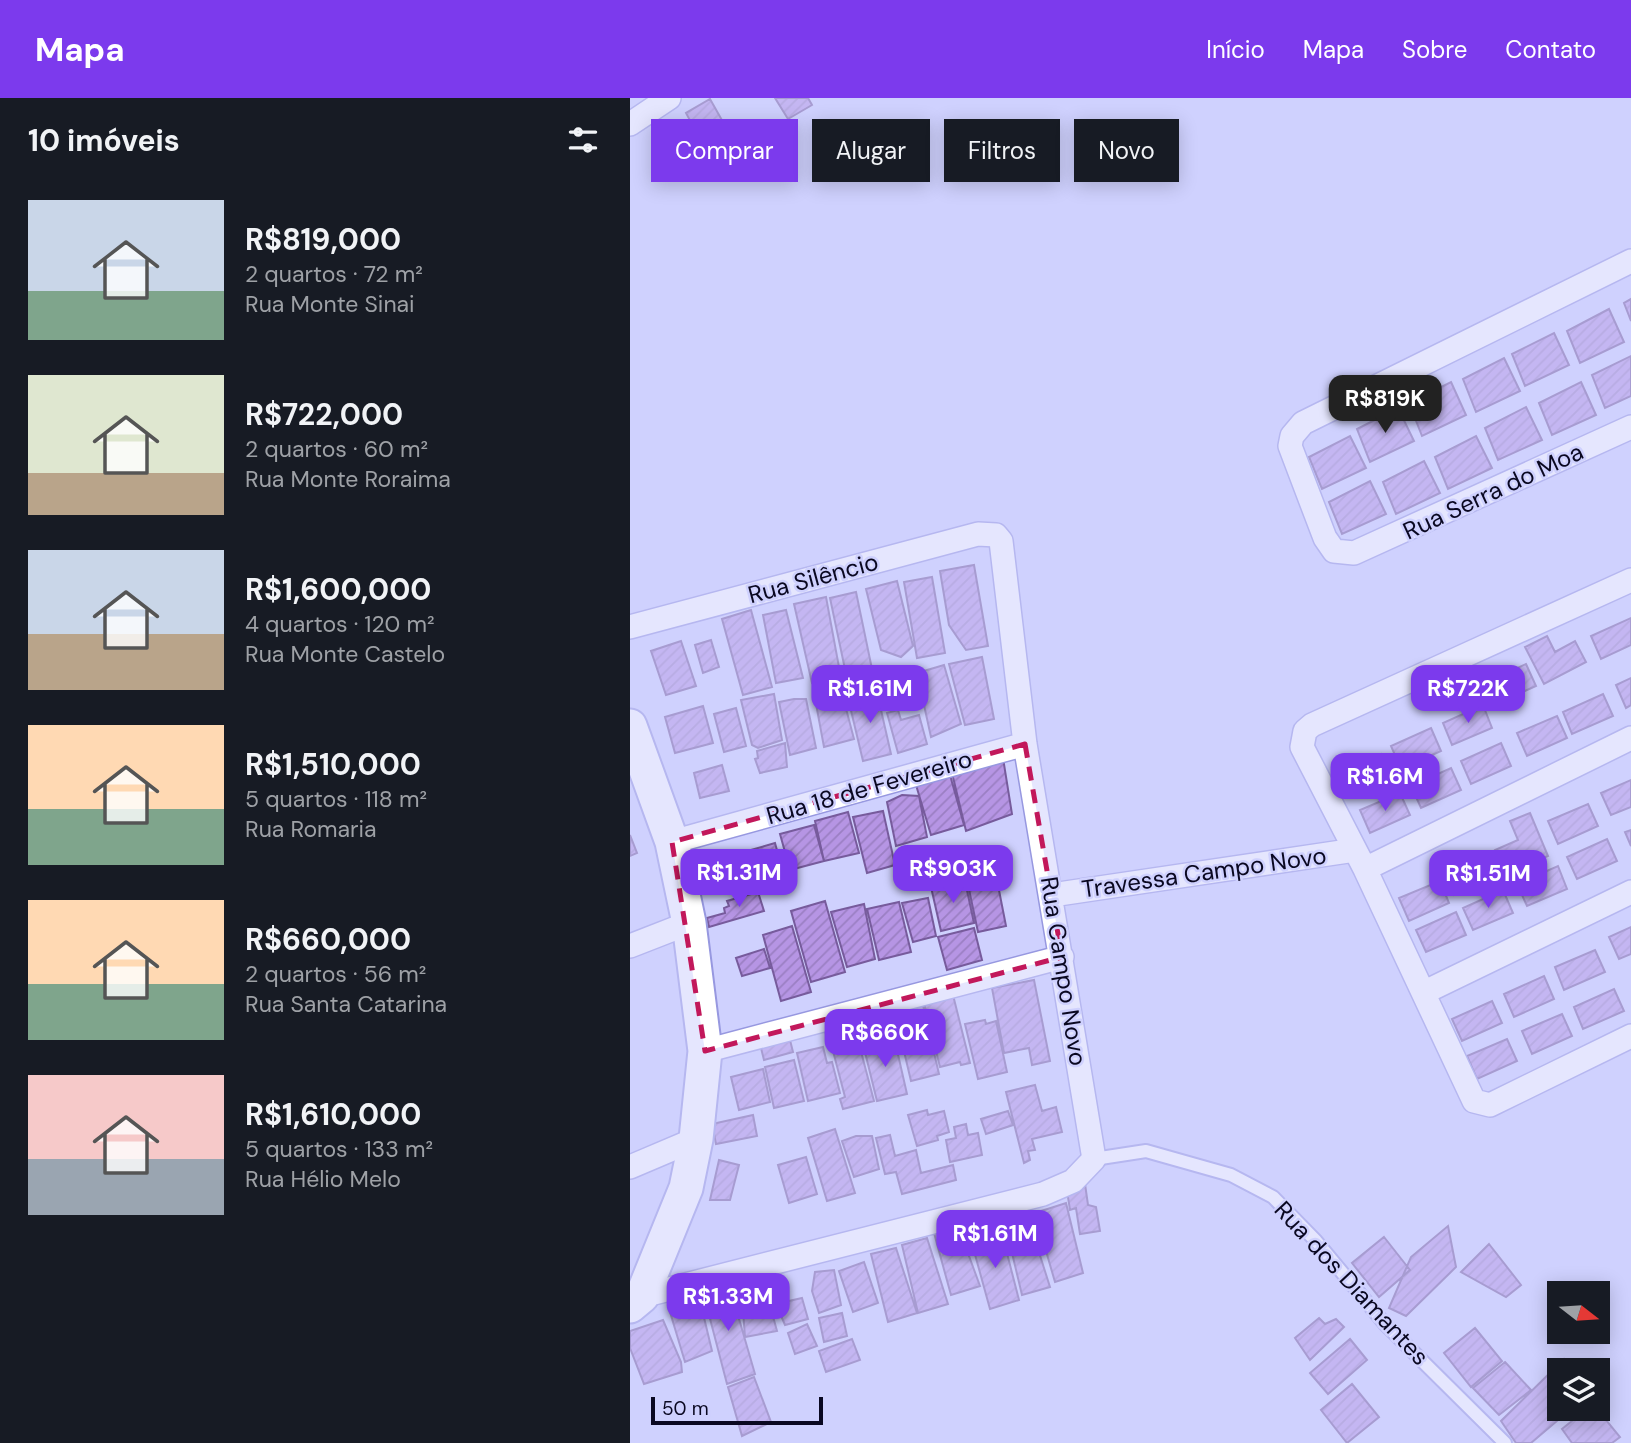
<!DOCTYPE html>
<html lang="pt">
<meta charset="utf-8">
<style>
body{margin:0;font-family:"DM Sans",sans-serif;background:#242831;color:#f1f3f6;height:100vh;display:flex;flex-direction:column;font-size:26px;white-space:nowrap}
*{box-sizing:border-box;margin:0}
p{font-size:23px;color:#9ea1a6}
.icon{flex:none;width:38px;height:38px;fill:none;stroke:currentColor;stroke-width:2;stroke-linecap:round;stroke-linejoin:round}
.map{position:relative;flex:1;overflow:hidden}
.panel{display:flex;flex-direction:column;background:#171b24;width:630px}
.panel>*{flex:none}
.top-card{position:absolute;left:21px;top:21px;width:665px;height:63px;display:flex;gap:14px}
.needle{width:46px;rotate:107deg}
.tools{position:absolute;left:917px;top:1183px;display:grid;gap:14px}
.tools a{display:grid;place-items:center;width:63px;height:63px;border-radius:0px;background:#171b24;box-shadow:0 4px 18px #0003;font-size:35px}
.scale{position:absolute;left:21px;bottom:18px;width:172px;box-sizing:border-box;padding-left:7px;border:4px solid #0a0821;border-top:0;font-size:19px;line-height:24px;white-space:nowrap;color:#0a0821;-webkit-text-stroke:5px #cfd1fe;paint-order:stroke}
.price{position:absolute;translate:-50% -60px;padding:0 16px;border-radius:14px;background:#7c3aed;color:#fff;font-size:23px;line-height:46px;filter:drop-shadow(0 2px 4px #0008)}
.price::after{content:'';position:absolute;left:50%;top:42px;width:21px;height:16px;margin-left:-10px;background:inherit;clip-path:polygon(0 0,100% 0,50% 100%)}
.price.selected{background:#222;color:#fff}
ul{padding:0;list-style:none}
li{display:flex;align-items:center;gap:21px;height:175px;padding:0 28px}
li span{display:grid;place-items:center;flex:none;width:196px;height:140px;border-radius:0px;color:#555}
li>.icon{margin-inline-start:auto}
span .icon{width:84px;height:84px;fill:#fffc;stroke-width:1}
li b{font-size:30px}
h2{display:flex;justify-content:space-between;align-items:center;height:84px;padding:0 28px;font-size:30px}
.tag{padding:0 24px;border-radius:0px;background:#171b24;box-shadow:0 4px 18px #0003;font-size:24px;line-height:63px}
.tag.selected{background:#7c3aed;color:#fff}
header{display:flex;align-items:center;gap:42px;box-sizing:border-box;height:98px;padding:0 35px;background:#7c3aed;color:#fff}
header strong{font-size:33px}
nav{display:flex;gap:38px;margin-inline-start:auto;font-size:24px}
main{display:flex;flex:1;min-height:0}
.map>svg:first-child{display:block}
.building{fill:url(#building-hatch);stroke:#775b9c;stroke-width:2}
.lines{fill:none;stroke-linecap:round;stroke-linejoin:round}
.lane-casing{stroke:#9798e0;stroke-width:16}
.street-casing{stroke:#9798e0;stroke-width:26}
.secondary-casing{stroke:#9798e0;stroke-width:37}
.lane{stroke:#fff;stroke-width:12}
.street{stroke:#fff;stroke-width:23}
.secondary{stroke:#fff;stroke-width:33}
.marked{fill:none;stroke:#c2185b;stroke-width:5;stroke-dasharray:14 9;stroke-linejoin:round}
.labels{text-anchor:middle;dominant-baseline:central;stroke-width:5;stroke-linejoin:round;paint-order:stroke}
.street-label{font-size:24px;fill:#0a0821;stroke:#cfd1fe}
</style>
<header>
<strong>Mapa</strong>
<nav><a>Início</a><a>Mapa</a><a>Sobre</a><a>Contato</a></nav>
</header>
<main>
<section class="panel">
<h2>10 imóveis<svg class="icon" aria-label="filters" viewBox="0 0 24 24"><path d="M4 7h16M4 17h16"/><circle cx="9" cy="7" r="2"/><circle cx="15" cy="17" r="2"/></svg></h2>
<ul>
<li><span style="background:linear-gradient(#c9d6e8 65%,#7fa58c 0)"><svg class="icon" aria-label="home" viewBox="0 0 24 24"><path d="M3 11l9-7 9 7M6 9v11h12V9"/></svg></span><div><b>R$819,000</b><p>2 quartos · 72 m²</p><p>Rua Monte Sinai</p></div></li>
<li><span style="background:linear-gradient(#dfe7d0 70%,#b9a48a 0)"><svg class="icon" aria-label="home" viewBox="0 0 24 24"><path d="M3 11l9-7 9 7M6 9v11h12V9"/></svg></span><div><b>R$722,000</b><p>2 quartos · 60 m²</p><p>Rua Monte Roraima</p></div></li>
<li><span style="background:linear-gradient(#c9d6e8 60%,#b9a48a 0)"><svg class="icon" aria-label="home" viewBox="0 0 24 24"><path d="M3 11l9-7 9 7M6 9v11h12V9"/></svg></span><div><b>R$1,600,000</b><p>4 quartos · 120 m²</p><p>Rua Monte Castelo</p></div></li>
<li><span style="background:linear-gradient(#ffd9b3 60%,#7fa58c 0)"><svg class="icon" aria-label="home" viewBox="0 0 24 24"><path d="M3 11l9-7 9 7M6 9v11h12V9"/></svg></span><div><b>R$1,510,000</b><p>5 quartos · 118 m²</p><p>Rua Romaria</p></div></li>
<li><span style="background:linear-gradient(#ffd9b3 60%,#7fa58c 0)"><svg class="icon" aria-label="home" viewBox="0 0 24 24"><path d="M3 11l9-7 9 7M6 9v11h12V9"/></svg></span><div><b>R$660,000</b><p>2 quartos · 56 m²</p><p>Rua Santa Catarina</p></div></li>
<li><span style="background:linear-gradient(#f6c9c9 60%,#9aa5b1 0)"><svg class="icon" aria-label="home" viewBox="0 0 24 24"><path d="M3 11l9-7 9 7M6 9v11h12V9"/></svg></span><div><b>R$1,610,000</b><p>5 quartos · 133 m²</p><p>Rua Hélio Melo</p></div></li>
</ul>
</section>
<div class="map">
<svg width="1001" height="1345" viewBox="0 0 1001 1345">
<defs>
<pattern id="building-hatch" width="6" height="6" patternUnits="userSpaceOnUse" patternTransform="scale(1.75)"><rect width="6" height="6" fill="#b695e4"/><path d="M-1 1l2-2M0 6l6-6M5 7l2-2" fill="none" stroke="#9b7fc3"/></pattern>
</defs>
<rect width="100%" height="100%" fill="#cfd1fe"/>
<!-- building -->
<path class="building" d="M145,0H178L182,7L158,21Z
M80,1L97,31L72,45L56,15Z
M1001,201V223L994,205Z
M979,211L994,244L950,265L937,233Z
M924,235L939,267L895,288L882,256Z
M1001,258V298L975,310L962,277Z
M874,260L890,293L846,314L833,281Z
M821,284L836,317L792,338L779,305Z
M951,284L966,317L922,337L909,305Z
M896,309L912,342L868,362L855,330Z
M768,310L784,343L740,364L727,331Z
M720,338L736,370L692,391L679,359Z
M846,338L862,370L818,391L805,359Z
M794,363L810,395L766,416L753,384Z
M740,383L756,416L712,436L699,404Z
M344,467L358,548L336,552L319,527L310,473Z
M302,479L315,555L287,560L274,484Z
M267,483L283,548L271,559L251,552L236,491Z
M226,494L242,571L216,576L200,500Z
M196,499L211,580L182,585L164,506Z
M121,512L142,589L113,597L92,521Z
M156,512L173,580L146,585L133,517Z
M1001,520V547L971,561L961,538Z
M917,538L925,554L945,543L956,564L914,586L895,549Z
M81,542L89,569L73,575L65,547Z
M51,543L66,588L36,597L21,553Z
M352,559L364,621L335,627L319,566Z
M896,566L906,588L866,606L856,584Z
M314,567L331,626L301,639L287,575Z
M1001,580V607L996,610L986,587Z
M246,590L261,656L233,663L219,604L231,594Z
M144,596L152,642L128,650L122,647L111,602Z
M973,596L983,618L942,636L933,614Z
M164,601H176L186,650L160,657L149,604Z
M214,603L224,641L194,649L186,606Z
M853,607L862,630L822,647L813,625Z
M73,608L83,645L45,655L35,619Z
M106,610L116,648L94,654L84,616Z
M268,612L271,622L289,617L297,646L268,655L257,615Z
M927,618L937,640L897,658L887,635Z
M801,630L811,653L771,671L761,648Z
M155,645L157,669L130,675L125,661L128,660L127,653Z
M871,645L881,668L841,686L831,663Z
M751,656L761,678L721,696L711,673Z
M373,660L382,716L336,733L322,675Z
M92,667L99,693L70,700L64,675Z
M821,670L831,692L791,710L781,688Z
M320,677L334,727L301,737L286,687Z
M1001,682V709L981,717L971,695Z
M770,695L780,717L740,735L730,712Z
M272,697L289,698L297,739L266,748L257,704Z
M958,706L968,728L928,746L918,723Z
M253,713L265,767L237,775L223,719Z
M218,714L229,755L194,763L185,723Z
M900,715L918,758L875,776L865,752L888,742L880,723Z
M184,727L194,763L160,772L150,736Z
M1001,732V748L995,734Z
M0,737L7,755L0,758Z
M977,741L987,763L947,781L937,759Z
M145,745L156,785L130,791L121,752Z
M854,757L864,780L824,797L814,775Z
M928,768L937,791L897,808L887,786Z
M350,780L351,786L367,782L376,828L348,834L337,782Z
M335,783L344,825L311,833L301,789Z
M810,783L819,805L779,823L769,800Z
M873,792L883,815L843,832L833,810Z
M128,794L134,813L79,829L77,820L95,815L94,810L99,808L97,803Z
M298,800L306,838L283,844L272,805Z
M195,803L215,874L181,884L161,813Z
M269,804L281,854L249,862L237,811Z
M234,806L245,861L217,869L201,814Z
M826,814L836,837L796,854L786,832Z
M162,828L181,894L151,903L133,837Z
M1001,829V856L989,861L979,839Z
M344,830L352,862L317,872L308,839Z
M134,851L140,870L112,878L106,860Z
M965,852L975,874L934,892L925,869Z
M914,878L924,901L884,919L874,896Z
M404,882L420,963L402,967L399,950L374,955L362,890Z
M984,891L994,913L953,931L944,909Z
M323,897L340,965L331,967L330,964L310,969L294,905Z
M292,903L309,976L281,983L269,932L263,933L257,911Z
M862,903L872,925L832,943L822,921Z
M932,916L942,938L902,956L892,933Z
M355,922L356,926L366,923L377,974L348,981L335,926Z
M225,924L230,943L199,951L195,932Z
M264,939L277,996L247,1003L233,946Z
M877,941L887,963L847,981L837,958Z
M160,942L163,954L134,962L131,950Z
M229,946L244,1003L213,1011L210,1001L215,999L203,953Z
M193,949L197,965L202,964L210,995L178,1003L167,955Z
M164,962L174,1003L144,1010L135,969Z
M133,971L140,1004L109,1012L101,979Z
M405,987L412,1013L426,1009L432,1034L402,1041L405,1052L398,1053L400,1062L394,1065L376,994Z
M297,1012L298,1017L314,1013L319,1034L307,1038L308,1042L287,1048L278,1017Z
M378,1013L383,1027L356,1036L351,1021Z
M123,1017L127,1038L86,1046L82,1026Z
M336,1026L338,1037L348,1035L352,1057L320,1064L316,1042L326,1040L324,1029Z
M205,1031L225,1095L197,1103L178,1040Z
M260,1037L265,1058L286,1052L291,1075L323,1067L326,1082L272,1096L266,1074L255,1076L246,1040Z
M226,1038H242L249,1071L224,1079L212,1043Z
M176,1059L187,1096L159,1105L148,1067Z
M89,1062L109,1067L100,1102H80Z
M455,1086L458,1107L466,1109L470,1133L450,1136L446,1110L440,1112L437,1093Z
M436,1105L453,1175L425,1184L405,1115Z
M328,1128L350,1188L321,1197L304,1135Z
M818,1128L826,1169L776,1218L759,1210L781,1159Z
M371,1132L389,1202L360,1211L341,1142Z
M754,1139L780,1172L749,1199L722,1165Z
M297,1140L318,1206L288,1215L272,1147Z
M859,1146L891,1187L876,1199L831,1174Z
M407,1148L420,1189L392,1197L382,1155Z
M266,1150L287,1215L258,1224L241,1156Z
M234,1164L248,1205L223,1214L209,1173Z
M204,1172L211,1207L189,1215L182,1193L185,1174Z
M98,1183L125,1276L97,1286L72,1190Z
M64,1191L68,1202L39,1209L37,1196Z
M136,1193L147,1233L115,1239L112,1199Z
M172,1200L178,1221L155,1227L146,1206Z
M71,1207L82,1253L55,1264L40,1214Z
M212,1215L217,1238L194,1244L189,1220Z
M689,1220L695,1226L706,1221L714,1229L680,1262L665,1240Z
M33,1222L51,1264L52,1274L14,1286L0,1250V1233Z
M177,1226L187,1248L165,1256L158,1235Z
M845,1230L872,1263L841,1289L814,1255Z
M222,1241L230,1262L196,1274L189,1253Z
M720,1241L737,1262L698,1296L680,1275Z
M934,1261L943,1272H929V1311H941L901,1345H886L871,1323Z
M875,1264L901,1292L869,1317L843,1290Z
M124,1279L141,1324L112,1338L98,1289Z
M722,1286L749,1319L717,1345L691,1312Z
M957,1311H967L990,1339L982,1345H942L932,1331Z"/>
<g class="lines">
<defs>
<path id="lane" d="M464,1061L516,1053L601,1077L643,1099L686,1143L754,1225L875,1345"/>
<path id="street" d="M0,26L39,0
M1001,163L673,325L662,338L660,348L695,440L704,453L724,455L1001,329
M1001,482L682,627L675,633L672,649L735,771L844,1003L860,1007L1001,938
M0,529L348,436L366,437L371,443L395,646L464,1061L443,1083L413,1096L12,1198
M42,744L395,646
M735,771L1001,640
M422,797L725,752
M0,848L59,825
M795,894L1001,794
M75,953L432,859
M0,1069L66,1041"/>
<path id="secondary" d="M0,628L42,744L59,825L75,953L66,1041L56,1090L12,1198L0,1208"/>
</defs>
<!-- lane casing -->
<use href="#lane" class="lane-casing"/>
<!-- street casing -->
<use href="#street" class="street-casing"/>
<!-- secondary casing -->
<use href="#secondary" class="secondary-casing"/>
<!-- lane -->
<use href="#lane" class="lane"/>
<!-- street -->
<use href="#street" class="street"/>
<!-- secondary -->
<use href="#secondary" class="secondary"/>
</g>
<!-- marked area -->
<path d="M0 0H1001V1345H0ZM395,646L432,859L75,953L42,744Z" fill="#cfd1fe" fill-opacity=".55" fill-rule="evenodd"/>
<path class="marked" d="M395,646L432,859L75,953L42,744Z"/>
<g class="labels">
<!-- street labels -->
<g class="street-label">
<text transform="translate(863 393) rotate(-25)">Rua Serra do Moa</text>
<text transform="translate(183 480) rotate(-15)">Rua Silêncio</text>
<text transform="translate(239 689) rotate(-16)">Rua 18 de Fevereiro</text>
<text transform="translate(574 774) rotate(-8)">Travessa Campo Novo</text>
<text transform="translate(434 873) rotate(81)">Rua Campo Novo</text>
<text transform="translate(722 1185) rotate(47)">Rua dos Diamantes</text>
</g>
</g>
</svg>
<div class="tools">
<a><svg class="needle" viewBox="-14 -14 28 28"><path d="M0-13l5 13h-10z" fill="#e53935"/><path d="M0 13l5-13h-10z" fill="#9ea1a6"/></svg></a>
<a><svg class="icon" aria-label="layers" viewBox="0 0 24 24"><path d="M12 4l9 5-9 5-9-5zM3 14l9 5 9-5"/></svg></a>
</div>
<div class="scale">50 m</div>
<b class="price selected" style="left:755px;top:337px">R$819K</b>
<b class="price" style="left:240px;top:627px">R$1.61M</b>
<b class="price" style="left:838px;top:627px">R$722K</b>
<b class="price" style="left:755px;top:715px">R$1.6M</b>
<b class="price" style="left:323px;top:807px">R$903K</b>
<b class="price" style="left:109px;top:811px">R$1.31M</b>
<b class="price" style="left:858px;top:812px">R$1.51M</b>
<b class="price" style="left:255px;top:971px">R$660K</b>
<b class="price" style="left:365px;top:1172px">R$1.61M</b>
<b class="price" style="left:98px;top:1235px">R$1.33M</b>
<div class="top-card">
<a class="tag selected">Comprar</a>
<a class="tag">Alugar</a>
<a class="tag">Filtros</a>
<a class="tag">Novo</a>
</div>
</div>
</main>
